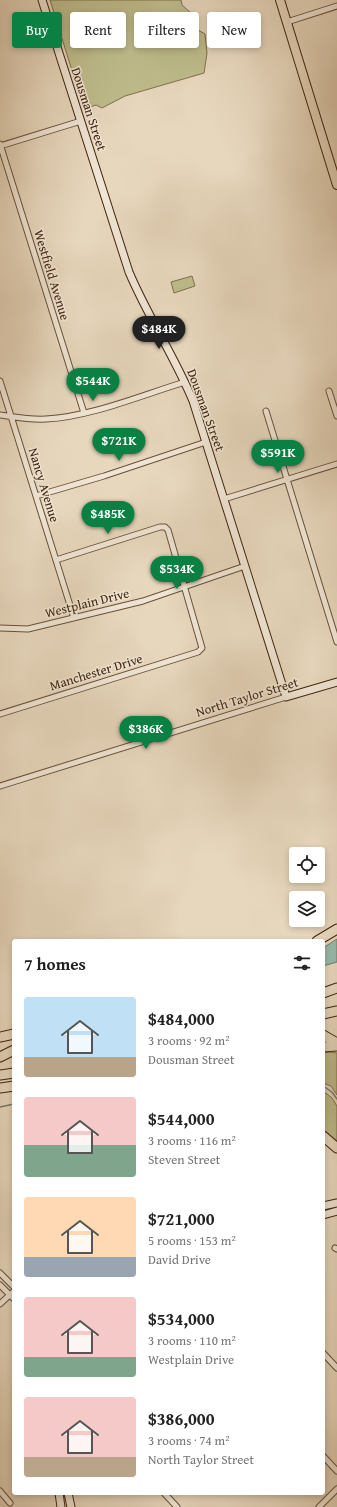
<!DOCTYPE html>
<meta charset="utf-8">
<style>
body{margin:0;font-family:"Gentium Book Plus",serif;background:#f2f2f2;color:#222;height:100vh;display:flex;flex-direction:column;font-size:15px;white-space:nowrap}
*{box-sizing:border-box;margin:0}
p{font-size:13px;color:#767676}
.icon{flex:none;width:22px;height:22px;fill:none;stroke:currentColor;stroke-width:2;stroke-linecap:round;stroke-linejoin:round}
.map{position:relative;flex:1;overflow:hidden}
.side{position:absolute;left:12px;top:939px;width:313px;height:556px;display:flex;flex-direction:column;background:#fff;border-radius:4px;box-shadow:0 2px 6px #0003}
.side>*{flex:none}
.guide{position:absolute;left:12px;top:12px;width:313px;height:36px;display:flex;gap:8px}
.buttons{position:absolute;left:289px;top:847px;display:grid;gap:8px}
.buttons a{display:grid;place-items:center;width:36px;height:36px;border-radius:4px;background:#fff;box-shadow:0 2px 6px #0003;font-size:20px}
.price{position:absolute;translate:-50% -34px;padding:0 9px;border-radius:14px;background:#0b8043;color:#fff;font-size:13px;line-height:26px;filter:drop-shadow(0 1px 2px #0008)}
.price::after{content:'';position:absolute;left:50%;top:24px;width:12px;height:9px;margin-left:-6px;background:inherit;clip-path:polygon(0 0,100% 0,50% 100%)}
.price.current{background:#222;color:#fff}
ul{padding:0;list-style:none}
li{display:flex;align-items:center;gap:12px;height:100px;padding:0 12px}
li span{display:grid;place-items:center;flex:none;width:112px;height:80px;border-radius:4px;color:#555}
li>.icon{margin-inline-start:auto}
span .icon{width:48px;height:48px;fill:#fffc;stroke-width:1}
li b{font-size:17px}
h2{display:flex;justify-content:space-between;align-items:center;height:48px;padding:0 12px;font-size:17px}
.tag{padding:0 14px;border-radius:4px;background:#fff;box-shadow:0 2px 6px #0003;font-size:14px;line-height:36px}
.tag.current{background:#0b8043;color:#fff}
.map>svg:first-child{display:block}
.green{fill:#bebc8c;stroke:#80704d}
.water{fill:#97baac;stroke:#757e6d}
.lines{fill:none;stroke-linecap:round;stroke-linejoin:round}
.stream{stroke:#757e6d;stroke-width:1.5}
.street-casing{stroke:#6a503a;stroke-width:7}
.secondary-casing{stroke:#41230e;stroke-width:9}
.primary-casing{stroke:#41230e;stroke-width:10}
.highway-casing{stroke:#41230e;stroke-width:11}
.street{stroke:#efe5d4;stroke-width:5}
.secondary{stroke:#efe5d4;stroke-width:7}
.primary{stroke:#e7d7bd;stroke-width:8}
.highway{stroke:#e7d7bd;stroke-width:9}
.labels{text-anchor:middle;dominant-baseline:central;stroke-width:3;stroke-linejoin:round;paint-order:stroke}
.street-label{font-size:13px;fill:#41230e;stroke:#efe5d4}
</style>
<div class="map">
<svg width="337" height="1507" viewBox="0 0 337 1507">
<rect width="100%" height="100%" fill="#e7d7bd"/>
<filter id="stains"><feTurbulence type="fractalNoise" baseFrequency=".005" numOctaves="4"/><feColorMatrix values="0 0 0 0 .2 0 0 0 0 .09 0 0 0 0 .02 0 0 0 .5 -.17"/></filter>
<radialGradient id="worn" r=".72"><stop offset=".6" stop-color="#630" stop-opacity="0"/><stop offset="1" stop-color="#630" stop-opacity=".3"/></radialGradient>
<!-- green -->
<path class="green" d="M50,0H181L182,5L191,13L193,27L205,34L207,53L204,73L125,96L102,108L96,105L84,109Z
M192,276L195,286L174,293L171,282Z
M330,1052L337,1053V1095L331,1086L323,1083V1053Z
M323,1091L332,1098L337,1106V1141L323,1129Z"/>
<!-- water -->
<path class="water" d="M337,939V962L323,966V948Z"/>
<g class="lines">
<!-- stream -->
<path class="stream" d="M323,1086L332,1092L337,1099
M0,1107L14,1104"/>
<defs>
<path id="street" d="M287,22L337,6
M0,144L84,413
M0,146L81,121
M0,381L74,618
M329,391L337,416
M266,411L337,642
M0,415C15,417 30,420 46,419C90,417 142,395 185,382
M36,496L104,476L206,442
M224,499L337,464
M0,628L28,629L143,601L245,566
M0,714L198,652L202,648L168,530L165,527H160L56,560
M0,786L286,697
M335,1248L337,1249
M0,1273L14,1287
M0,1285L14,1299
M0,1304L14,1291
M323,1353L337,1368
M323,1456L337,1471
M0,1491L10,1503
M164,1493L177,1507
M319,1507L337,1489"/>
<path id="secondary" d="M42,0L129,272C148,317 175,357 193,401L286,697L337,682
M323,1206L337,1203
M323,1215L337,1211
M59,1493L61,1507
M68,1493L71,1507"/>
<path id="primary" d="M280,0L337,185"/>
<path id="highway" d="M317,941L337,929
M323,993L337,988
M323,1014L337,1011
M323,1035L337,1043
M0,1037L14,1034
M323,1047L337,1046
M0,1057L14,1050
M0,1075L14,1073
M0,1088L14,1086
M323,1136L337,1148"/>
</defs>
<!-- street casing -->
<use href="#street" class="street-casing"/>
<!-- secondary casing -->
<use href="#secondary" class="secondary-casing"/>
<!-- primary casing -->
<use href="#primary" class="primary-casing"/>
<!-- highway casing -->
<use href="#highway" class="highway-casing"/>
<!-- street -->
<use href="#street" class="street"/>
<!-- secondary -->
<use href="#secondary" class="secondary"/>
<!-- primary -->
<use href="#primary" class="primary"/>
<!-- highway -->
<use href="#highway" class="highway"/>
</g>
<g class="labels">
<!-- street labels -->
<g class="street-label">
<text transform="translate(89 109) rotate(72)">Dousman Street</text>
<text transform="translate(52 275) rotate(73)">Westfield Avenue</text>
<text transform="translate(206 410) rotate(70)">Dousman Street</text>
<text transform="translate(44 485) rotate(73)">Nancy Avenue</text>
<text transform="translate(87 603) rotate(-14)">Westplain Drive</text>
<text transform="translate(96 672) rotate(-17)">Manchester Drive</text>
<text transform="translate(247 697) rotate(-17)">North Taylor Street</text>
</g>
</g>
<rect width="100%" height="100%" filter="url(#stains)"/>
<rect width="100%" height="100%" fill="url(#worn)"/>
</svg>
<div class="buttons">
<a><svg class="icon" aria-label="locate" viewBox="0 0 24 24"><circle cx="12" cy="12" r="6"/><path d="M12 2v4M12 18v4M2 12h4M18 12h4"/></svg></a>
<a><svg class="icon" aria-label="layers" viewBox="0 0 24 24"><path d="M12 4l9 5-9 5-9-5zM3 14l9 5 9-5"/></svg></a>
</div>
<b class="price current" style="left:159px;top:350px">$484K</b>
<b class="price" style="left:93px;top:402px">$544K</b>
<b class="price" style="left:119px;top:462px">$721K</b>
<b class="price" style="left:278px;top:474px">$591K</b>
<b class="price" style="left:108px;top:535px">$485K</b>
<b class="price" style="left:177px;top:590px">$534K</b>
<b class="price" style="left:146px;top:750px">$386K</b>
<div class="guide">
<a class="tag current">Buy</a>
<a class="tag">Rent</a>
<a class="tag">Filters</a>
<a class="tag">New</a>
</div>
<section class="side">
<h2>7 homes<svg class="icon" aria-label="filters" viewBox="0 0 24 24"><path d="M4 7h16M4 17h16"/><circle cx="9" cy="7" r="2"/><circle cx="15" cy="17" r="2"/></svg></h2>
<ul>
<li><span style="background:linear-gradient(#bfe0f5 75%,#b9a48a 0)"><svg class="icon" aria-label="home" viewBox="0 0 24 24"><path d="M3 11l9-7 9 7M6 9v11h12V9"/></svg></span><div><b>$484,000</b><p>3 rooms · 92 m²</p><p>Dousman Street</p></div></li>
<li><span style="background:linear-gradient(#f6c9c9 60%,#7fa58c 0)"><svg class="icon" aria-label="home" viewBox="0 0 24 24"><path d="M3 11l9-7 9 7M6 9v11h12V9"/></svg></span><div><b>$544,000</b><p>3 rooms · 116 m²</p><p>Steven Street</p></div></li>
<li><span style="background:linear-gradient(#ffd9b3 75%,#9aa5b1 0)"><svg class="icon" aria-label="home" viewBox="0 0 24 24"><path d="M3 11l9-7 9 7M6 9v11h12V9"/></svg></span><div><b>$721,000</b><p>5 rooms · 153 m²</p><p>David Drive</p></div></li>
<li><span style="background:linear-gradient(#f6c9c9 75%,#7fa58c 0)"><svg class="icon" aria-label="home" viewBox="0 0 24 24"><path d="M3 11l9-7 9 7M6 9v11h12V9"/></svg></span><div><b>$534,000</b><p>3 rooms · 110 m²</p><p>Westplain Drive</p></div></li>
<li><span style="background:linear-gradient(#f6c9c9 75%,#b9a48a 0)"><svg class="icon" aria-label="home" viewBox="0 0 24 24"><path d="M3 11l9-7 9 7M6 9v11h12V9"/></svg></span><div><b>$386,000</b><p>3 rooms · 74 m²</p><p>North Taylor Street</p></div></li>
</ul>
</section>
</div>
